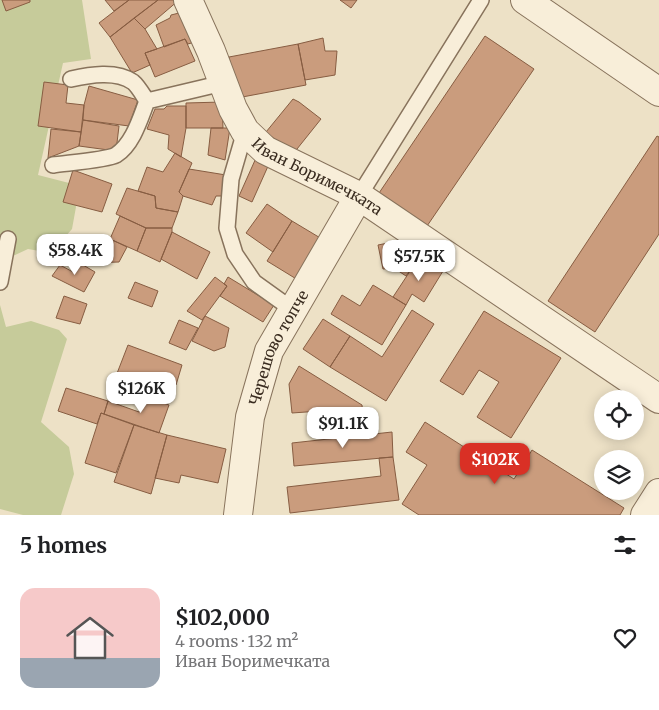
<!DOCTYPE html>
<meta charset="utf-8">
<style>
body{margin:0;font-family:Merriweather,serif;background:#f6f6f6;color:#202124;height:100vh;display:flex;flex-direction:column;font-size:19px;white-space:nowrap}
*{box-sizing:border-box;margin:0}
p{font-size:16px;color:#757577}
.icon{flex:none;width:28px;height:28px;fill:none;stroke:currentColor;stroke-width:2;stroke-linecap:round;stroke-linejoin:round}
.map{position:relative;height:515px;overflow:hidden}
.side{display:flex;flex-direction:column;background:#fff;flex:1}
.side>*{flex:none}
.controls{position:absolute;left:594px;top:390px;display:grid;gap:10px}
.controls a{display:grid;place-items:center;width:50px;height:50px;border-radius:50%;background:#fff;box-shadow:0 2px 12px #0003;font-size:25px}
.price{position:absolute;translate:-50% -42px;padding:0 11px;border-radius:10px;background:#fff;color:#222;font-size:16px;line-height:32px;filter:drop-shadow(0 1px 2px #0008)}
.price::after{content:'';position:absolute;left:50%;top:30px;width:15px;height:11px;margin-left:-8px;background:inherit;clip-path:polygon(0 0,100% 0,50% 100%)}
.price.selected{background:#d93025;color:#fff}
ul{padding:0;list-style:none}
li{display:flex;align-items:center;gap:15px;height:125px;padding:0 20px}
li span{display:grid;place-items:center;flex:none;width:140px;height:100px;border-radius:15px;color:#555}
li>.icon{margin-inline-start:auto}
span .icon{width:60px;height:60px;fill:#fffc;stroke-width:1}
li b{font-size:21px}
h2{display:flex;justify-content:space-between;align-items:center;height:60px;padding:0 20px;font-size:21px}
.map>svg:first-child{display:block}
.green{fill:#c6cb9a}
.building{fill:#ca9c7d;stroke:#875d42}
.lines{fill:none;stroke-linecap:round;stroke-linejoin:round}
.service-casing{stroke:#88735c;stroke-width:18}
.minor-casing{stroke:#88735c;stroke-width:30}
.service{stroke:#f8eed9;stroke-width:15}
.minor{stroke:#f8eed9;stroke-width:28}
.labels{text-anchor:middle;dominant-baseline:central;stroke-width:5;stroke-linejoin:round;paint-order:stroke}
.street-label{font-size:15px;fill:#392b1f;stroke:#f5ebd5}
</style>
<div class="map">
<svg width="659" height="515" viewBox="0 0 659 515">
<rect width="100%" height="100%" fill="#ede1c6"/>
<!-- green -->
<path class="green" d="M0,0H82L91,59L63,63L38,175L69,183L76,207L72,229L51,253L28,249L0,262Z
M0,305L6,327L31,321L59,330L67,339L41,422L69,447L74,474L61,515H23L0,509Z"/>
<!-- building -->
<path class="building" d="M2,0H30V2L6,11Z
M105,0H129L114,11Z
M129,0H158L110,37L99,23Z
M158,0H179L145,29L134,18Z
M340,0H357L351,8Z
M179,13L198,41L188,44L185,39L164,47L156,25L170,18L171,15Z
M134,18L145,29L157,49L145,53L150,65L132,73L110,37Z
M485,36L534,69L425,229L377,196Z
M323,38L325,51H337L335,75L305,80L298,44Z
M185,39L195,61L155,77L145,53Z
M298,44L306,85L237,98L229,57Z
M44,82L68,85L66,103L84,105L81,132L38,126Z
M89,86L138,100L129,126L83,120L84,105Z
M293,99L299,102L321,119L293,154L266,132Z
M222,102L223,128H186V103Z
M167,106H186V128L181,157L168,149L169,135L147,129L155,109H164Z
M83,120L119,126L116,151L79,146Z
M211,128H230L225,160L208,155Z
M51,129L81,132L79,146L48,158Z
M657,136L659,137V234L595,332L548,301Z
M175,153L192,163L179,192L183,196L178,212L156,208L155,196L138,191L147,167L163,172Z
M256,158L269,164L252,202L239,196Z
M189,169L226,175L224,196H216L212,205L183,196L179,192Z
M73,170L112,184L102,212L63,202Z
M127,188L155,196L156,208L178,212L172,228H146L116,214Z
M267,204L292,221L273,252L246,233Z
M120,216L146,228L137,251L110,239Z
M292,221L322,239L298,280L267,261Z
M146,228H172V232L160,262L137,251Z
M172,232L210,252L197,279L161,259Z
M110,239L127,247L119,262L85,263L86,240Z
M398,241L420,256L406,276L394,268L383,269L378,245Z
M420,256L443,271L424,302L412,294L406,305L393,297Z
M78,262L95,272L84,292L52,276L60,265L73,272Z
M215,277L227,286L202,320L187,311Z
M228,277L274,305L263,322L220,296L227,286L224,284Z
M135,282L158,291L152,307L128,298Z
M373,285L406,305L382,345L331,314L342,295L360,306Z
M64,296L87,304L80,324L56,318Z
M412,310L434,324L386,401L330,367L350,336L382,357Z
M484,311L561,358L511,438L477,417L499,382L479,370L463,395L440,381Z
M205,316L229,328L225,347L214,351L192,341Z
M323,319L350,336L330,367L303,349Z
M179,320L198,328L186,350L169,343Z
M128,345L182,365L176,385L170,383L166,394L116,376Z
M299,366L362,405L364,429L322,434L320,411L292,413L289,384Z
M66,388L108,401L104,414L101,413L97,424L58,411Z
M144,396L169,405L159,433L104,414L108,401L139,412Z
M101,413L134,425L116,473L85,463Z
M425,422L514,479L532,450L624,508L620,515H419L402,504L427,465L406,452Z
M134,425L167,435L151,494L114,482Z
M392,432L393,457L294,466L292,443Z
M167,435L226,449L218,483L181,475L179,483L155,478Z
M393,457L399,500L290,513L287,487L381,476L379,458Z"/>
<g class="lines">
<defs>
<path id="service" d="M71,79C89,75 116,70 133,82C138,86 143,95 147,101
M245,131L231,179L227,228L235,254L254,282L293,310
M53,165C66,163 107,160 116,155C133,144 140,119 147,101L223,83
M359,196L481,0
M0,282L8,239"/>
<g id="minor">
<path id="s1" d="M188,0L211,51L233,109L245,131L265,150L359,196L659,399"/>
<path d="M525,0L659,92"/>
<path id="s2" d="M238,515L250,417L269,351L359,196"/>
<path d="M645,515L659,493"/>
</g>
</defs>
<!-- service casing -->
<use href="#service" class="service-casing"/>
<!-- minor casing -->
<use href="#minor" class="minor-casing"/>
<!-- service -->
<use href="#service" class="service"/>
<!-- minor -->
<use href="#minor" class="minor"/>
</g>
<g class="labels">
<!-- street labels -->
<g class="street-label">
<text stroke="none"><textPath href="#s1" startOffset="229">Иван Боримечката</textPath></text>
<text stroke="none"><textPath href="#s2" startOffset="174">Черешово топче</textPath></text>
</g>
</g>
</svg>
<div class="controls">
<a><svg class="icon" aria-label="locate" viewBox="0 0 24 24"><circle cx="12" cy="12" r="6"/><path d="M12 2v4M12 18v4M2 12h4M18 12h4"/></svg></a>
<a><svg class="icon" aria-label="layers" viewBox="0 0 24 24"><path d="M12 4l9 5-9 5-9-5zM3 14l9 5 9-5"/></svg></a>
</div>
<b class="price" style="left:75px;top:276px">$58.4K</b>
<b class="price" style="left:419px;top:282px">$57.5K</b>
<b class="price" style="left:141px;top:414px">$126K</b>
<b class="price" style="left:343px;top:449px">$91.1K</b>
<b class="price selected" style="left:495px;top:485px">$102K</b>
</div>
<section class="side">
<h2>5 homes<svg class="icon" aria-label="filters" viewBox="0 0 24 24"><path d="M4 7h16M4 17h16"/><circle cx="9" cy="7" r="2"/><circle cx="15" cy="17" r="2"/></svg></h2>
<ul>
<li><span style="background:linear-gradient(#f6c9c9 70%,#9aa5b1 0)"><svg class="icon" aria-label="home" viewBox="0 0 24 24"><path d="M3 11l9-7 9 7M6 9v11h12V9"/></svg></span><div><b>$102,000</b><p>4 rooms · 132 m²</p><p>Иван Боримечката</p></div><svg class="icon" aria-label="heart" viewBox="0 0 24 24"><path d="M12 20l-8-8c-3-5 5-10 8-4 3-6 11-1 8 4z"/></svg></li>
</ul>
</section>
